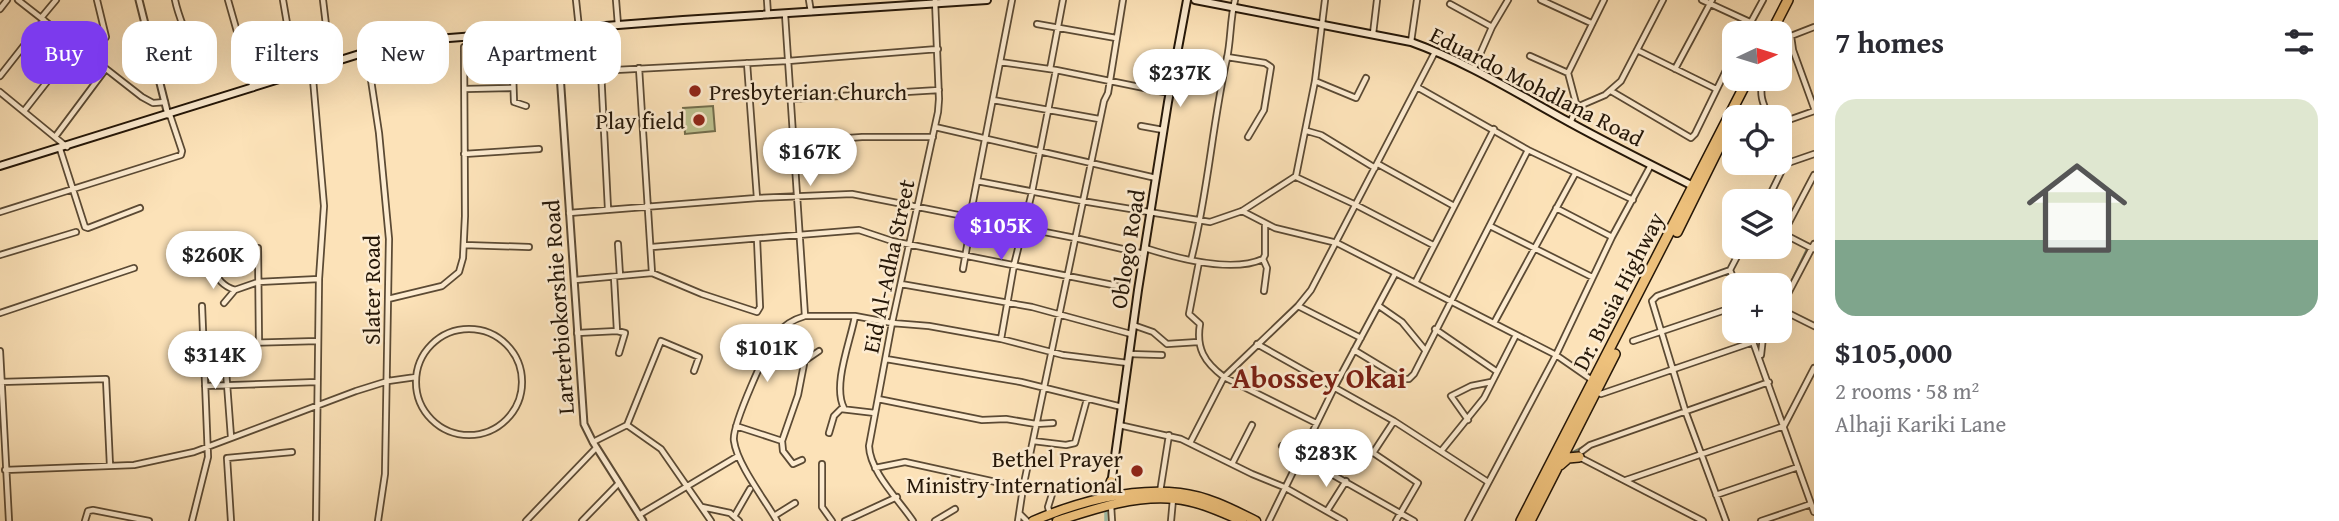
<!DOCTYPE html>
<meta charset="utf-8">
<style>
body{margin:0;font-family:"Gentium Book Plus",serif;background:#f2f2f3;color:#2b2b33;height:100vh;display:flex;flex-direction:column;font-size:26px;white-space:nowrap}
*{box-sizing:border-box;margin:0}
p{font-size:23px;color:#7c7c81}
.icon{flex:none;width:38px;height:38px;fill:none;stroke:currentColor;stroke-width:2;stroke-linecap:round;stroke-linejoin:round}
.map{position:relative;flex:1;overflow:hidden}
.sheet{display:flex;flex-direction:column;background:#fff;width:525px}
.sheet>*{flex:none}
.hud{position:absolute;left:21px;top:21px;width:665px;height:63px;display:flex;gap:14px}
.needle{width:46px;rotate:86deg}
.buttons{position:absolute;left:1722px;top:21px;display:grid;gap:14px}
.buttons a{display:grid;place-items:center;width:70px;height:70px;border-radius:14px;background:#fff;box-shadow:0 7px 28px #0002;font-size:35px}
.price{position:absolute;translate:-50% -60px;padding:0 16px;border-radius:24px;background:#fff;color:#222;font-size:23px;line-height:46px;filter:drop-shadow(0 2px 4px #0008)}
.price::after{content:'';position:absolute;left:50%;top:42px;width:21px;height:16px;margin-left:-10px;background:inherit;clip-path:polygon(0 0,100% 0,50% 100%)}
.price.on{background:#7c3aed;color:#fff}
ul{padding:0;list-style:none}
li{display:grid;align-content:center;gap:14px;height:371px;padding:0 21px}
li span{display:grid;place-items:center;height:217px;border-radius:21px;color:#555}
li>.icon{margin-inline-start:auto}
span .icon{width:126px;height:126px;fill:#fffc;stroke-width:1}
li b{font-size:30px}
h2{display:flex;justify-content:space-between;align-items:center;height:84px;padding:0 21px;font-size:30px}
.pill{padding:0 24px;border-radius:21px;background:#fff;box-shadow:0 7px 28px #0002;font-size:24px;line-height:63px}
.pill.on{background:#7c3aed;color:#fff}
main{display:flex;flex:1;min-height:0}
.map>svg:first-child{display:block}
.green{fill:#bdc390;stroke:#716d4c;stroke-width:2}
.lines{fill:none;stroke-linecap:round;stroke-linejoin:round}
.stream{stroke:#6f7c69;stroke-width:2}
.canal{stroke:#a0bfaa;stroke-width:3.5}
.minor-casing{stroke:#5b4a34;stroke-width:8}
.tertiary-casing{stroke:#5b4a34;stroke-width:9}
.secondary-casing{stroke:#251708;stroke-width:10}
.primary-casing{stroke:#251708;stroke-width:11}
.trunk-casing{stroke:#251708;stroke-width:12}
.minor{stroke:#fdecd1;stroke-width:4.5}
.tertiary{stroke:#fdecd1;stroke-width:5}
.secondary{stroke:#fdecd1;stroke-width:6}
.primary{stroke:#eec17c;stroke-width:8}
.trunk{stroke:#eec17c;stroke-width:9}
.poi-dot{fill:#8f2418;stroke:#fdecd1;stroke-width:2.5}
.labels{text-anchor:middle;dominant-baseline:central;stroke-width:5;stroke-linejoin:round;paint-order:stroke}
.street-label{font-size:23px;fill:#251708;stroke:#fdecd1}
.poi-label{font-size:23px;fill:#251708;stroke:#fdecd1;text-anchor:end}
.district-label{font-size:30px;font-weight:bold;fill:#7a1f14;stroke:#fdecd1}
</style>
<main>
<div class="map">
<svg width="1814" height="521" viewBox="0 0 1814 521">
<rect width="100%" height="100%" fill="#fce2b8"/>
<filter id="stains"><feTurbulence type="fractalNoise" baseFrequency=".00286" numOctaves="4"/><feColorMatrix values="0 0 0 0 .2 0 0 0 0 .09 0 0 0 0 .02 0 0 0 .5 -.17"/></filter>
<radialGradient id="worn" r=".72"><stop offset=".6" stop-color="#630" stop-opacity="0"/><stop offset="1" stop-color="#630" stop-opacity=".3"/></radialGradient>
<!-- green -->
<path class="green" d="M713,106L715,131L685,134L683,108Z"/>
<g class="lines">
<!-- stream -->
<path class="stream" d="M1780,304L1807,249
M1573,452L1585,446
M1685,457L1697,453
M1604,473L1650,496"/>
<!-- canal -->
<path class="canal" d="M1106,512V521"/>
<defs>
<path id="minor" d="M18,0L142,97L153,103L165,102
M175,0C179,20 188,34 192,54
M228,0L253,88
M323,0L326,25L336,61
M576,0L579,28
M616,0L618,25
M767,0L768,15
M809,0L811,12
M1541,0L1591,23
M1702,0L1752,23
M1450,4L1492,27
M0,9L7,0
M785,14L805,316
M41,18L56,0
M1037,24L1116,38
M1745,33L1763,0
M1373,34L1377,0
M1780,36H1791L1814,27
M1791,36L1793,50L1814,108
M1411,42L1417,0
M1780,46L1785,38
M1637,50L1716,89
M243,51L289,35L283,0
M1530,56L1568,73
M90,57L106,37L97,0
M1227,57L1265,63L1271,67L1264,110L1248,137
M368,60L379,133L389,239L385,474L378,521
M1000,62L1056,70L1169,93
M747,63L757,198
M639,68L652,273
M1474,68L1492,27L1508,0
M1050,69L1063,0
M1675,69L1712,0
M496,71L513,72L514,102L526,106
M601,71L608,209
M558,73L788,61L938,49
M0,76L44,20
M313,79L324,206L319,279L316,521
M1764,79C1758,93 1763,104 1769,117
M1315,81L1356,98L1366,78
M1417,87L1528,150L1633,200
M465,89L513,88
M1611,91L1691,138L1695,134L1734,54
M0,92L67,147
M790,99L939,90
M993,100L1099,119
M1577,107L1605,95L1621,81L1663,0
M24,111L75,46
M1570,123L1577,107L1568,73L1604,0
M1780,123L1814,111
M1141,126L1163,130
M935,127L1156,178
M1307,131L1321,135L1375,168
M55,137L105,70
M793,142L862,137H933
M60,149L85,227L88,228L140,208
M464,154L539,149
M1378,164L1454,206
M1785,164L1814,154
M1296,176L1315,81L1325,0
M1296,177L1356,205L1433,245
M977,181L1082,201L1210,222L1242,211L1296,176
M1767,201L1785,164L1780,146
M1556,208L1612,237
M1242,211L1275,228L1337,243L1556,355L1592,380
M0,212L181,155L182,151L170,115
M569,213L757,198L852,194L1075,238L1144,254
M970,217L1012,0
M1490,226L1592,277
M1780,232L1813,249
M1783,234L1814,175
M618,244L620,276
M464,245L529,247
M652,247L859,230L892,241L1118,286
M258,248L259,343
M1145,248C1176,258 1232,273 1263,259L1265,255V225
M0,255L76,232
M1263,259L1267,268L1264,291
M1191,260C1208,194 1212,125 1227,58C1231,40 1230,19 1235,0
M1199,262L1189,314L1200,324C1196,348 1204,362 1224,377L1316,423
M213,268C218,280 223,286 235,290
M963,269L972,218
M1730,270L1736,285
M614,277L617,331
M575,280L652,273L702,294L757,312L760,307L757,239
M1415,283L1494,129
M901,284L1032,307L1131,334
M388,299L442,286L459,272L463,258L465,216L464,47
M224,303L235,290L258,282L319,279
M1298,306L1361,338
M1379,306L1402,322L1425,350
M1780,309L1814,244
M1780,309L1814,326
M0,313L134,268
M1494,323L1575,174
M1133,325L1153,332L1167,344L1198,342
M416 382a53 53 0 1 1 106 0a53 53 0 1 1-106 0Z
M1435,329L1496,371
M577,333L617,331L625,333L619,353
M1754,336L1759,335L1763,337
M1001,339L1014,265L1032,192L1056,70
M1633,341L1734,307
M1753,342L1814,512
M203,344L318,341
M224,344L231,437
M1257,344L1394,421L1488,482
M1354,350L1402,379H1409L1414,374L1528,150
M0,351L9,521
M767,351L797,359L804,364L798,395L782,441L783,451L793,464L802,460
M1129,354L1162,355
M1761,355L1763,337L1768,331
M886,359L1021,382L1122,407
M803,362L819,351
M0,382L106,379L110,466
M205,386L317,382
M1601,394L1753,342
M878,399L982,420L1006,419L1036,424L1053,423
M844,408C832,385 851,340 855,316
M1468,420L1451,396L1471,386L1491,382
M627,425L661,341L699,357L694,371
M627,425L661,449L711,521
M1119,425L1181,439L1252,474L1284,487L1344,521
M736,426L782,441
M829,433L834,416L841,409L875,413
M1033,441L1066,445L1075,443L1087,399
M593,442L627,425
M1190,443L1224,377L1298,306L1311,290L1435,52
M1282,446L1414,521
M1366,448L1418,483L1396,521
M1442,450L1484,398L1516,335
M1582,451L1590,445L1769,382
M1373,453L1394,421
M1579,457L1703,521
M822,464V507L832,521
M1232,464L1252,425
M875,468L905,462L1023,488
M5,470L134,465L194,452L356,391L388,381L416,377
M1626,480L1784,426L1814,368
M1160,492L1169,435
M1716,495L1798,467
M1111,505L1112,521
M702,507L730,513L739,521
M1327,511L1346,481
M1020,514L1027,521
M1050,514L1048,507L1053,491
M639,515L738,456
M735,515L750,489
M774,516L795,503
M85,521L88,511L93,510L149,521
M192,521L208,457L202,306
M231,521L227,458L292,452
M526,521L596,448
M582,521L619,483
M777,521C765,500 737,464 734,441C731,427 768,345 778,333C785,324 795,319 805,316H855L892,323L929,326L1001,339L1063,355L1128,363
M845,521L897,497
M913,521C899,500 870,472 869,446L892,323L938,112L939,99L935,0
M935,521L955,509
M1018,521L1023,488L1104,101L1108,93L1123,0
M1171,521L1173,499
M1269,521L1335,386L1395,274
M1468,521L1556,355L1612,237L1651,165
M1726,521L1686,413L1652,301L1657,296L1730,270L1742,247
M1761,521L1811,504"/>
<path id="tertiary" d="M139,0L168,115
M557,30L584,424L593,442L643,521"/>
<path id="secondary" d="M1195,0L1411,42C1467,62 1516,93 1569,122C1609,144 1651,165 1693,186
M558,42L566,29
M0,166L398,42L683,20L987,0
M1111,485L1138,290L1168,102L1187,0"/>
<path id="primary" d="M1100,498L1108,490L1111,481
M1033,521C1077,502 1132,487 1180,493C1207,496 1232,509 1256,521
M1057,521C1094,509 1134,495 1175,499C1198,501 1221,512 1242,521"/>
<path id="trunk" d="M1771,33L1788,0
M1677,232L1722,141
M1560,465L1568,458L1579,457
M1521,521L1748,79
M1530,521L1615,354"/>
</defs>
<!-- minor casing -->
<use href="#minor" class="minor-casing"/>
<!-- tertiary casing -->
<use href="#tertiary" class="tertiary-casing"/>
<!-- secondary casing -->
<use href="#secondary" class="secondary-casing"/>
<!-- primary casing -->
<use href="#primary" class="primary-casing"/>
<!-- trunk casing -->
<use href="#trunk" class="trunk-casing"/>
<!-- minor -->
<use href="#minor" class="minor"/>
<!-- tertiary -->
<use href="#tertiary" class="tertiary"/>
<!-- secondary -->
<use href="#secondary" class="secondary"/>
<!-- primary -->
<use href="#primary" class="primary"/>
<!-- trunk -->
<use href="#trunk" class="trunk"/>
</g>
<!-- markers -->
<g class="poi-dot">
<circle cx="695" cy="91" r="7"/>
<circle cx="699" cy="120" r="7"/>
<circle cx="1137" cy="471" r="7"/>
</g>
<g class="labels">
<!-- street labels -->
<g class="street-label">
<text transform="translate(1537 86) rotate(27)">Eduardo Mohdlana Road</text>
<text transform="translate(1127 249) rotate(-81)">Oblogo Road</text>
<text transform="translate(888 266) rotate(-78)">Eid Al-Adha Street</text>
<text transform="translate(371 290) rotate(-90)">Slater Road</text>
<text transform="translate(1618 291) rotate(-63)">Dr. Busia Highway</text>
<text transform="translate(558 307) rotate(-94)">Larterbiokorshie Road</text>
</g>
<!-- poi labels -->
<g class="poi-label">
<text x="709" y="91" text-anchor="start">Presbyterian Church</text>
<text x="685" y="120">Play field</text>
<text x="1123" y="458">Bethel Prayer<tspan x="1123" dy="26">Ministry International</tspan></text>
</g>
<!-- district labels -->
<g class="district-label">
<text x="1319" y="377">Abossey Okai</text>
</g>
</g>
<rect width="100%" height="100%" filter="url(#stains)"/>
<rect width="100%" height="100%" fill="url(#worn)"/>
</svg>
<div class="buttons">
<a><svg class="needle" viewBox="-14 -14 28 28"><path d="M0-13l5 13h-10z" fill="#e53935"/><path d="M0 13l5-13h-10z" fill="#7c7c81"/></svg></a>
<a><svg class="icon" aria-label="locate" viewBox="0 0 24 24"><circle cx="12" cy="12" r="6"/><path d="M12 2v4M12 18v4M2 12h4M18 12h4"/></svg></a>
<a><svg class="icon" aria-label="layers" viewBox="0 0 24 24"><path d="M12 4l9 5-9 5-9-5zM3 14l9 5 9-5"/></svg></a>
<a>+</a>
</div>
<b class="price" style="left:1180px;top:109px">$237K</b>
<b class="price" style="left:810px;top:188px">$167K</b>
<b class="price on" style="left:1001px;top:262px">$105K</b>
<b class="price" style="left:213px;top:291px">$260K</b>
<b class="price" style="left:767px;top:384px">$101K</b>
<b class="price" style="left:215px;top:391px">$314K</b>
<b class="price" style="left:1326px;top:489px">$283K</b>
<div class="hud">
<a class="pill on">Buy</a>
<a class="pill">Rent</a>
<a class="pill">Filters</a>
<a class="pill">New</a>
<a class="pill">Apartment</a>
</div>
</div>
<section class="sheet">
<h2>7 homes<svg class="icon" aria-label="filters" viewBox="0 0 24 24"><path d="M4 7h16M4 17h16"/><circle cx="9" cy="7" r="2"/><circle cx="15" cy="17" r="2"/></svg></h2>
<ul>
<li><span style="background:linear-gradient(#dfe7d0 65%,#7fa58c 0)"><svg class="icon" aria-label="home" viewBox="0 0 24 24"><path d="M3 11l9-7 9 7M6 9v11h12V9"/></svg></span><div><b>$105,000</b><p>2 rooms · 58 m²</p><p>Alhaji Kariki Lane</p></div></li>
</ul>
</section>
</main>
